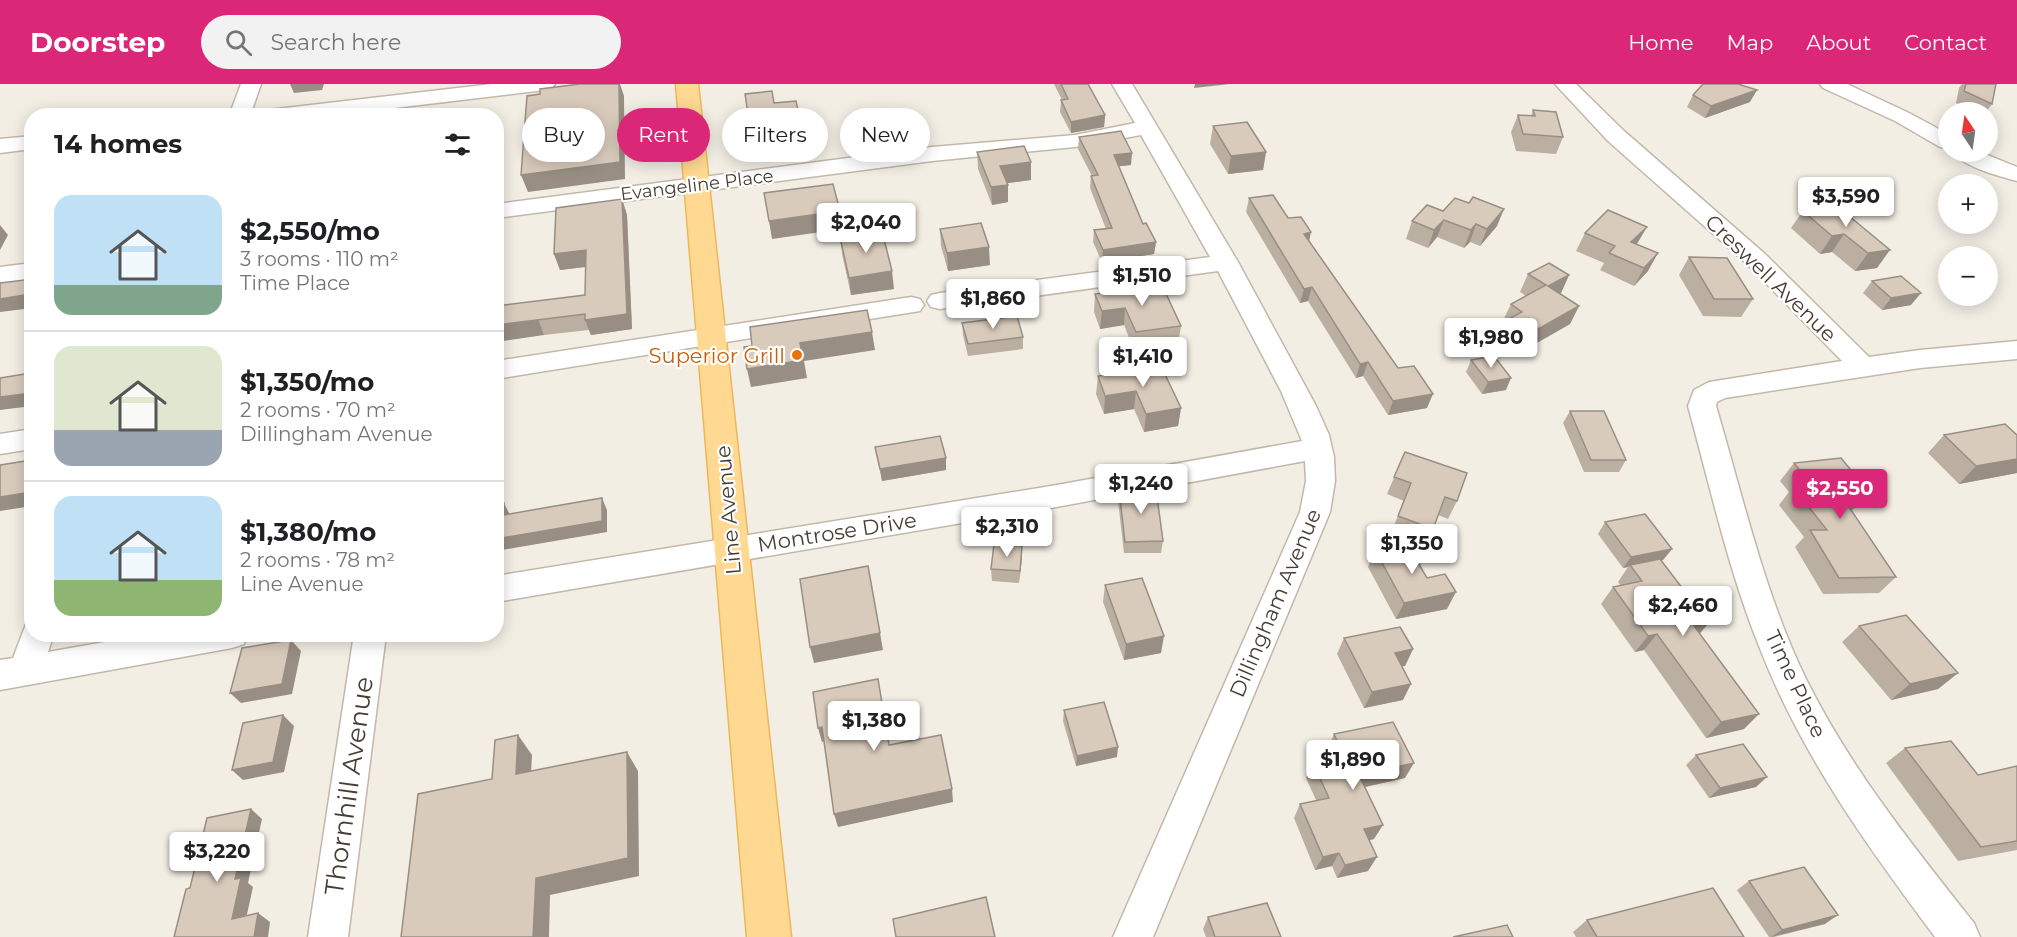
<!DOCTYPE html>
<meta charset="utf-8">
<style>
body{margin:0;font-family:Montserrat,sans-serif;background:#f2f2f2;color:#202124;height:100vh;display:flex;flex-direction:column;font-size:22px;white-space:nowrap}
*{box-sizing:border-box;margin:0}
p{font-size:20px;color:#757577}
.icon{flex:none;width:33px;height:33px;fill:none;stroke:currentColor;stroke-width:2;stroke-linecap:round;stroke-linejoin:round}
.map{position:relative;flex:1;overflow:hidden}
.details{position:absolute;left:24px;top:24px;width:480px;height:534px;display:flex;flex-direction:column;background:#fff;border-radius:24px;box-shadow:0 3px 15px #0003}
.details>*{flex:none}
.hud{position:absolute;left:522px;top:24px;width:570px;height:54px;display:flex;gap:12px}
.needle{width:39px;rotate:347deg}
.controls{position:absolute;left:1938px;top:18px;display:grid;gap:12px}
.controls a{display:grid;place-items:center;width:60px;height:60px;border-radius:50%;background:#fff;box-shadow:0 3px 15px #0003;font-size:30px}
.price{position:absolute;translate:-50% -51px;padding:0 14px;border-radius:6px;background:#fff;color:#222;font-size:20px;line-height:39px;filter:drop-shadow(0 2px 3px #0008)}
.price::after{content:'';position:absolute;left:50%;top:36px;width:18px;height:14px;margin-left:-9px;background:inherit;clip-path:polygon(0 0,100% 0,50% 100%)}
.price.selected{background:#db2777;color:#fff}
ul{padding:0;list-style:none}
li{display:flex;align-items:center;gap:18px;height:150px;padding:0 30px}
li+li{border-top:2px solid #e0e0e0}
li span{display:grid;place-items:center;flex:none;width:168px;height:120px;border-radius:18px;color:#555}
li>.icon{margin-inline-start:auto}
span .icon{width:72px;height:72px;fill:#fffc;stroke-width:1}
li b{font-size:26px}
h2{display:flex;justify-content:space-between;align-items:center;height:72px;padding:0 30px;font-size:26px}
.pill{padding:0 21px;border-radius:27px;background:#fff;box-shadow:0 3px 15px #0003;font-size:21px;line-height:54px}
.pill.selected{background:#db2777;color:#fff}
header{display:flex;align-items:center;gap:36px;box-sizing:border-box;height:84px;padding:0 30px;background:#db2777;color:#fff}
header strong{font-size:28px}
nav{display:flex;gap:33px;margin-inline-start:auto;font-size:21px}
.search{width:420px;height:54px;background:#f2f2f2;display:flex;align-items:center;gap:15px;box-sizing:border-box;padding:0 21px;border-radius:33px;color:#757577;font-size:22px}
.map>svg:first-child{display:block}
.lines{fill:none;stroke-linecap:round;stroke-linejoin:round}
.minor-casing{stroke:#c2b8a9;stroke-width:3}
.major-casing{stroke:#ecb75a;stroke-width:3}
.minor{fill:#fff;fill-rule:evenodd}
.major{fill:#ffd991;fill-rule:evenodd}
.wall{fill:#bbafa2}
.shaded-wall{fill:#988e84}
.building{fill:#d9cbbc;stroke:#988e84;stroke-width:1.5}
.food-dot{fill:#e8710a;stroke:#fff;stroke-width:2}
.labels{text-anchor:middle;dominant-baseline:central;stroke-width:4.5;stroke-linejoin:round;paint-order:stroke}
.far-street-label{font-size:18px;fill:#463e33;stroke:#fff}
.street-label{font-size:21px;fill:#463e33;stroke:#fff}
.food-label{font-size:21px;fill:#c56008;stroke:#fff;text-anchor:end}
.near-street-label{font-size:26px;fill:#463e33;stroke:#fff}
</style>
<header>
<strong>Doorstep</strong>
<div class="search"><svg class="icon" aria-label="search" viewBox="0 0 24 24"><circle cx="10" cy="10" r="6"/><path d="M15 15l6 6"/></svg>Search here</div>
<nav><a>Home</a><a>Map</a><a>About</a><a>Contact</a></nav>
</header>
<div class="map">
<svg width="2017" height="853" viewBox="0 0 2017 853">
<rect width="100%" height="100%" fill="#f3eee4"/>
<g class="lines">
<defs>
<path id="minor" d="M241,0H261L250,32H229Z
M492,0H555L552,4L545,6L327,32H258L261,28L268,26Z
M1112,0H1132L1238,178L1316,322L1329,351L1334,373L1335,397L1330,428L1153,853H1113L1300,428L1306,397L1305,377L1051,424L496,518V492L1051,402L1302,357L1281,307L1218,187L940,225L931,223L927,217L931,211L940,209L1210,173L1141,51L1075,63L932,77L496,134V120L932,63L1075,51L1135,39Z
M1555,0H1576L1624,47L1765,170L1869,273L1920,266L2017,257V275L1920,284L1725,314L1717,318L1716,322C1743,413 1764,509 1806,595C1850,684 1913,762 1974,839L1980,853H1935C1867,762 1800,669 1759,562C1728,485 1710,402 1688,322L1694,306L1709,298L1842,277L1747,180L1608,57Z
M1820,0H1847L1909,29L1948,50V64L1940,63L1895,37L1823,4Z
M32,52V65L0,69V55Z
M1953,68H1980L2017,83V97C1999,92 1963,83 1953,68Z
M32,179V195L0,199V183Z
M911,213L920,215L924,221L920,227L496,295V277Z
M32,345V365L0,370V350Z
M32,539V550H54L48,568L150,550H248L244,560L232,564L0,606V576L13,574L26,540Z
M354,550H386L348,853H308Z"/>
<path id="major" d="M676,0H698L791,853H747Z"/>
</defs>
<!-- minor casing -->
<use href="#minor" class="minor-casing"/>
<!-- major casing -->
<use href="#major" class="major-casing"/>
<!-- minor -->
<use href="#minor" class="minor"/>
<!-- major -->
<use href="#major" class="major"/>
</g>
<!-- wall -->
<path class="wall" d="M1054,0H1089V2L1105,31L1104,43L1071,49L1060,28L1061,16H1062Z
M1962,0H1996L1992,20L1986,28H1977L1956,19L1959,4Z
M1693,11L1750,18L1705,34L1687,23Z
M1533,26L1563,53L1556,70L1516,67L1511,48L1518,31L1531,32Z
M1213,42L1266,68L1263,86L1228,90L1210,60Z
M1079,53L1131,81L1119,82L1143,140L1156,158L1154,170L1102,178L1093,158L1094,146L1106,145L1090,104L1091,92H1092L1078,65Z
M977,68L1031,78V96L1007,99L1008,118L992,121L978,85Z
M1249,114L1288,134L1309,157L1398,284L1427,324L1388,331L1363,292L1356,294L1308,217L1300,219L1246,128Z
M622,115L627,131L632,245L591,251L589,246L544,251L496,222L585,211L586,183L560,186L554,170Z
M1837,122L1877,184L1855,187L1832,168L1820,170L1791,144L1803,127Z
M1443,127L1497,142L1480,162L1470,158L1464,164L1437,153L1428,164L1406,155L1412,137Z
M940,145L990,181L948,187L941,162Z
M1585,149L1637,161L1648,187L1634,202L1600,186L1604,179L1576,167Z
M840,153L894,205L851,211L842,170Z
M1689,173L1753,215L1741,233L1703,232L1679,191Z
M1528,190L1569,191L1561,209H1559L1579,222L1570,240L1514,272L1493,257L1511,220L1526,212L1520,208Z
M1872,197L1911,221L1882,226L1863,209Z
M1095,210L1181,242L1178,260L1134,266L1124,241L1100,245L1094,228Z
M962,239L1023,253V265L968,272L963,251Z
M1471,276L1506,306L1482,310L1466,288Z
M1098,292L1181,324L1178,342L1144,348L1134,325L1104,330L1096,310Z
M1570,327L1626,376L1619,388H1584L1563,339Z
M1944,351H2017V389L1959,400L1928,369Z
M875,363L946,374V386L882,397Z
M1405,368L1457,417L1448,435L1438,431L1425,462L1391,449L1404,417L1387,410Z
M1794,379L1869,408L1854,425L1851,426L1896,493L1879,509L1823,510L1795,463L1804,453L1779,421L1789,408L1780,397Z
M1119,405L1163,457L1161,469H1124L1118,417Z
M1605,438L1672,465L1663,476L1661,477L1699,550L1744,645L1706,654L1644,566L1635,568L1601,520L1613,503L1621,502L1618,498L1628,483L1623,484L1598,450Z
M1375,466L1427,494L1447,525L1396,535L1368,483Z
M1022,474L1019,499L992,497L991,485Z
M1105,501L1161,569L1124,576L1103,518Z
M1859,542L1958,589L1938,605L1891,616L1842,558Z
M1344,554L1413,565L1405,582H1402L1403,616L1364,624L1337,570Z
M1064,626L1117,673L1076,682L1063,637Z
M1334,650L1405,694L1365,703L1374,755L1369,756L1368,787L1337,794L1332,782L1315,786L1294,734L1300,720L1316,716L1306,694L1313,679L1331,675L1327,666Z
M1905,664L1978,691L2017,682V766L1958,777L1886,679Z
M1696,671L1756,703L1709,714L1686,681Z
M1749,797L1825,840L1774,853H1769L1737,806Z
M1208,833L1281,853H1206L1203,845Z
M1587,836L1744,853H1576L1573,848Z"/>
<!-- shaded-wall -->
<path class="shaded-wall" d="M290,0H324L322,6L294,9Z
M619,0H620L624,12L625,95L528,108L521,91Z
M1195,0H1230L1194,4Z
M1757,6L1750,18L1705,34L1711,22Z
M1105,31L1104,43L1071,49V38Z
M802,44L805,61L755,68L751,50Z
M1266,68L1263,86L1228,90L1231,72Z
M1132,69L1131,81L1113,83L1114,71Z
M1031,78V96L1001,100L1000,82Z
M1008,101V118L992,121L991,103Z
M622,115L627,131L632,245L591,251L585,236Z
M1504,125L1497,142L1480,162L1487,145Z
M840,127L842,145L772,155L769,137Z
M1444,136L1437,153L1428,164L1434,146Z
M1476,140L1470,158L1464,164L1471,146Z
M0,141L8,151L0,166Z
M1647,143L1637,160L1622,176L1631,158Z
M1311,148L1308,163L1304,150Z
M1844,150L1832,168L1820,170L1832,152Z
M1156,158L1154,170L1102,178L1103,166Z
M989,163L990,181L948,187L947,169Z
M586,166L592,182L560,186L554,170Z
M1890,166L1877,184L1855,187L1868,169Z
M1658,169L1648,187L1634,202L1644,184Z
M892,187L894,205L851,211L849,194Z
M1569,191L1561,209L1540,220L1548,202Z
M1312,203L1308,217L1300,219L1304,205Z
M1921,209L1911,221L1882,226L1891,214Z
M31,210L30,213L32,215V224L0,228V215Z
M1579,222L1570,240L1514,272L1522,254Z
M1125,224L1124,241L1100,245L1102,227Z
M538,235L544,251L496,258V241Z
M872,248L875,266L804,277L807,294L751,303L747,285L800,259Z
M1368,278L1363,292L1356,294L1360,280Z
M1511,294L1506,306L1482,310L1488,298Z
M1136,307L1134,325L1104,330L1105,312Z
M32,309V322L0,326V313Z
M1433,310L1427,324L1388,331L1393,317Z
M1181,324L1178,342L1144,348L1146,330Z
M946,374V386L882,397L880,385Z
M2017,375V389L1959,400L1976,382Z
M32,408V422L0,427V413Z
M602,414L607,426V448L496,467V455Z
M504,419L510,431H503Z
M1022,462V474L1019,499L1020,487Z
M1672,465L1663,476L1631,483L1630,481L1628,483L1623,484L1631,473Z
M1456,508L1447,525L1396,535L1404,519Z
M1709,539L1695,555L1694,542Z
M880,549L883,566L814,579L810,563Z
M1657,550L1644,566L1635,568L1648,552Z
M1164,552L1161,569L1124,576L1126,560Z
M291,556L301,567L292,610L241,619L230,609Z
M1413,565L1405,582L1387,585L1395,569Z
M1958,589L1938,605L1891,616L1910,600Z
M1411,600L1403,616L1364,624L1372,608Z
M1759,630L1744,645L1706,654L1721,638Z
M283,631L294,642L284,688L243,696L232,686Z
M822,643L826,657L822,658L818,644Z
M518,651L532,671L530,709L516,690Z
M1118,663L1117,673L1076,682L1077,672Z
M627,668L638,687L639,792L550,811L549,853H533L536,794Z
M1414,679L1405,694L1351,706L1359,691Z
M1767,693L1756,703L1709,714L1720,704Z
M952,705L953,718L838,743L834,730Z
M251,725L262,735L248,799L253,803L244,844L232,835L235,795Z
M1383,741L1374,755L1356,759L1364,745Z
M1339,769L1332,782L1315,786L1323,773Z
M1377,773L1368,787L1337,794L1345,781Z
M258,829L270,838L268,853H254Z
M1838,831L1825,840L1771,853L1782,846Z"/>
<!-- building -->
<path class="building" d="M580,0H619L620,78L521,91L527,12L540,10V5Z
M1061,0H1088L1105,31L1071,38L1061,16L1068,15Z
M1703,0H1738L1757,6L1711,22L1693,11Z
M1966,0H1996L1992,20L1964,7Z
M772,7L774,19L796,17L802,44L751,50L745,10Z
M407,26L406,32H381V29Z
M1533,26L1556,28L1563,53L1523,50L1518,31L1535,32Z
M1247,38L1266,68L1231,72L1213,42Z
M1121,47L1132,69L1114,71L1143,140L1146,139L1156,158L1103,166L1094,146L1112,144L1091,92L1098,91L1079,53Z
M1024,62L1031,78L1000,82L1008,101L991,103L977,68Z
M833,100L840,127L769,137L764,109Z
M1273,111L1288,134L1301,133L1311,148L1304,150L1398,284L1414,282L1433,310L1393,317L1368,278L1360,280L1312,203L1304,205L1249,114Z
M1473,113L1504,125L1487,145L1476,140L1471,146L1444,136L1434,146L1412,137L1427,121L1443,127L1455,114L1469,119Z
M622,115L627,230L585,236V230L496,241V222L585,211L586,166L554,170L556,124Z
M1837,122L1890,166L1868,169L1844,150L1832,152L1803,127Z
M1608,126L1647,143L1631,158L1658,169L1644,184L1609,169L1615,162L1585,149Z
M981,139L989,163L947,169L940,145Z
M882,147L892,187L849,194L840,153Z
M1689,173L1727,174L1753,215H1714Z
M1549,179L1569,191L1548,202L1579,222L1522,254L1501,239L1522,228L1511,220L1546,201L1528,190Z
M1901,192L1921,209L1891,214L1872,197Z
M32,195V213H30L31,210L0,215V199Z
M1162,201L1181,242L1136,248L1125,224L1102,227L1095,210Z
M867,226L872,248L800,259L803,276L747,285L744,263L752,262L750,243Z
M1017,232L1023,253L968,260L962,239Z
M1494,272L1511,294L1488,298L1471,276Z
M1161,282L1181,324L1146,330L1136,307L1105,312L1098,292Z
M32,287V309L0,313V294L31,289Z
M1570,327H1604L1626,376H1591Z
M2005,340L2017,351V375L1976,382L1944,351Z
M940,352L946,374L880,385L875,363Z
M1405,368L1467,389L1457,417L1445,413L1433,445L1398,432L1411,399L1394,393Z
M1841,374L1869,408L1841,411L1896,493L1839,494L1810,446H1827L1793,403L1812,401L1794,379Z
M32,376V408L0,413V381Z
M1119,405H1156L1163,457L1125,458Z
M602,414V437L496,455V421L504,419L503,431Z
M1645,430L1672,465L1631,473L1605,438Z
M994,460L1022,462L1020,487L991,485Z
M1407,460L1427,494L1445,490L1456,508L1404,519L1375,466Z
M1660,475L1709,539L1694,542L1759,630L1721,638L1657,550L1648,552L1613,503L1642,497L1630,481Z
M868,482L880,549L810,563L800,495Z
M1142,494L1164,552L1126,560L1105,501Z
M1906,531L1958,589L1910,600L1859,542Z
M1400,543L1413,565L1395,569L1411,600L1372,608L1344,554Z
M291,556L282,600L230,609L242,564Z
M878,595L889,661L941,651L952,705L834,730L822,643L818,644L813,608Z
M1104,618L1118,663L1077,672L1064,626Z
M283,631L273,678L232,686L243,639Z
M1393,638L1414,679L1359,691L1383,741L1364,745L1377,773L1345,781L1339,769L1323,773L1300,720L1329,714L1313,679L1344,672L1334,650Z
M518,651L516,690L627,668L628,774L536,794L533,853H401L418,710L492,695L495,656Z
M1951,657L1978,691L2017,682V757L1981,763L1905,664Z
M1743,660L1767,693L1720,704L1696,671Z
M251,725L235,795L241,794L232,835L258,829L254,853H174L186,805L190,804L207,734Z
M1804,783L1838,831L1782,846L1749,797Z
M1713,804L1744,853H1597L1587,836Z
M986,813L995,853H896L893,835Z
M1267,819L1281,853H1215L1208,833Z
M1507,841L1513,853H1453Z"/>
<!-- markers -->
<circle class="food-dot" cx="797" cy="271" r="6"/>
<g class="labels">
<!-- far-street labels -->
<g class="far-street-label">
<text transform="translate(697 101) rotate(-7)">Evangeline Place</text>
</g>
<!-- street labels -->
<g class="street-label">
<text transform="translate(1771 194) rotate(44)">Creswell Avenue</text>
<text transform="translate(728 426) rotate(-95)">Line Avenue</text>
<text transform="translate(837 448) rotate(-9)">Montrose Drive</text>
<text transform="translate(1275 519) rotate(-67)">Dillingham Avenue</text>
<text transform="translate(1796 600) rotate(65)">Time Place</text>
</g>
<!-- food labels -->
<g class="food-label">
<text x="785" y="271">Superior Grill</text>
</g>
<!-- near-street labels -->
<g class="near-street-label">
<text transform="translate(349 702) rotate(-82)">Thornhill Avenue</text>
</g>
</g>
</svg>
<div class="controls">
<a><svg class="needle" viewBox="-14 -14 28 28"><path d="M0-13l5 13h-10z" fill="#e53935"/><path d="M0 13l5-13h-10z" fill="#757577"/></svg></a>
<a>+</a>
<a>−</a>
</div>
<b class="price" style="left:1846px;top:144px">$3,590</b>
<b class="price" style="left:866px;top:170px">$2,040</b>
<b class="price" style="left:1142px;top:223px">$1,510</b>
<b class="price" style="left:993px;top:246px">$1,860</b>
<b class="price" style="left:1491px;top:285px">$1,980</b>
<b class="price" style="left:1143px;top:304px">$1,410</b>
<b class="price" style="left:1141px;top:431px">$1,240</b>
<b class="price selected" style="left:1840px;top:436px">$2,550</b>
<b class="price" style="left:1007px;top:474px">$2,310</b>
<b class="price" style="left:1412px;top:491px">$1,350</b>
<b class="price" style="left:1683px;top:553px">$2,460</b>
<b class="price" style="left:874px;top:668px">$1,380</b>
<b class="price" style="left:1353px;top:707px">$1,890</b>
<b class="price" style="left:217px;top:799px">$3,220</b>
<div class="hud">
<a class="pill">Buy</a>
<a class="pill selected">Rent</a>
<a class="pill">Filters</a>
<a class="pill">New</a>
</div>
<section class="details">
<h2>14 homes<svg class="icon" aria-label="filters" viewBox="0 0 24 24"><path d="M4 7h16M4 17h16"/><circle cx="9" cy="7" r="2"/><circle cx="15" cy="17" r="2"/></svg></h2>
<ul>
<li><span style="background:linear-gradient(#bfe0f5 75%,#7fa58c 0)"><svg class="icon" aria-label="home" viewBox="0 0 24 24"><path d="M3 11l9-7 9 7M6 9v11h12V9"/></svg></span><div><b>$2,550/mo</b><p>3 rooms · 110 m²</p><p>Time Place</p></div></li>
<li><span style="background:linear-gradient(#dfe7d0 70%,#9aa5b1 0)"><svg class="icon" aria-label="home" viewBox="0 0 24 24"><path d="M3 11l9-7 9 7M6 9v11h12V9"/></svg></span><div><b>$1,350/mo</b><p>2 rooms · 70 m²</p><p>Dillingham Avenue</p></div></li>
<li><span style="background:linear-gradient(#bfe0f5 70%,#8fb573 0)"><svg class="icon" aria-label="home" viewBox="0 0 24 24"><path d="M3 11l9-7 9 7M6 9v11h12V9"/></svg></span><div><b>$1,380/mo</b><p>2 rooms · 78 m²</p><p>Line Avenue</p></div></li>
</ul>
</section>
</div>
